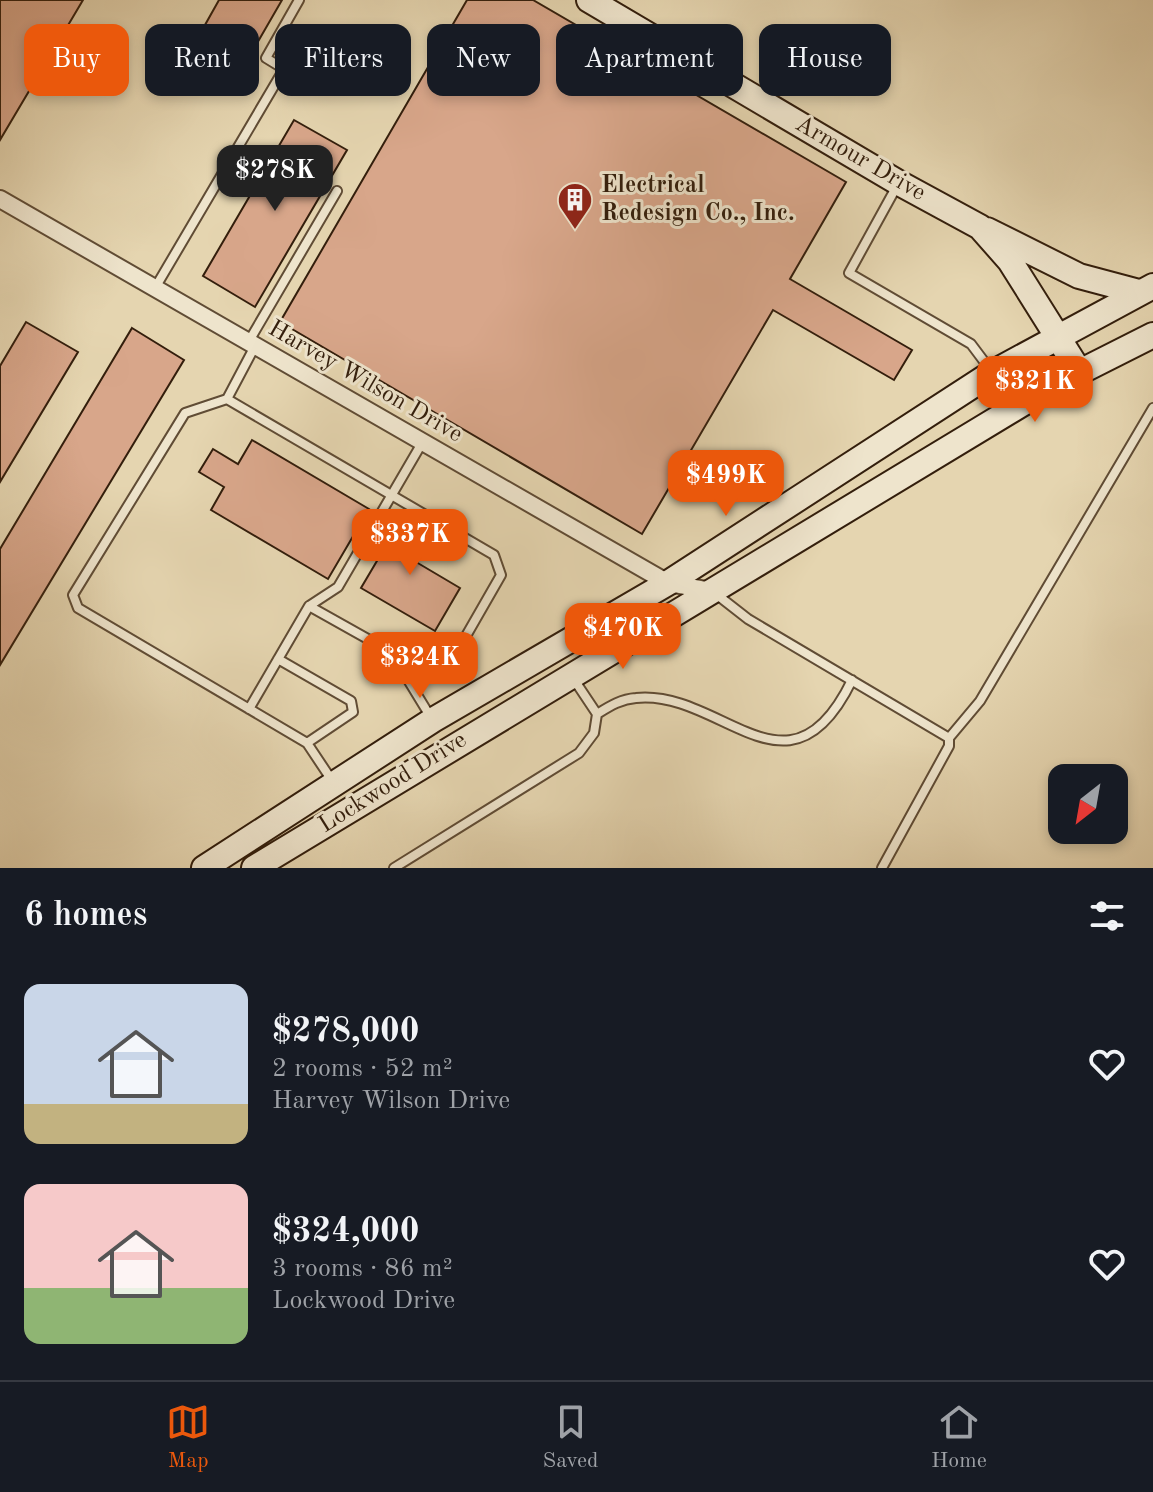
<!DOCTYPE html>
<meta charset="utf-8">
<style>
body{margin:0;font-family:"Old Standard TT",serif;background:#20242c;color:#f1f3f6;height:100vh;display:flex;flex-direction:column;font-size:30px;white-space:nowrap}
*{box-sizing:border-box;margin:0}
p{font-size:26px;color:#9ea1a6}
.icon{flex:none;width:44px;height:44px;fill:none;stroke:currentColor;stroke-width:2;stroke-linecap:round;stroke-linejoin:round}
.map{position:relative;height:868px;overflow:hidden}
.drawer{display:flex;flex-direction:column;background:#171b24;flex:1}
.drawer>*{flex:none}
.banner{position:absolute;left:24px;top:24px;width:1106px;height:72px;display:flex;gap:16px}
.needle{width:52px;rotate:211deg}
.fabs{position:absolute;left:1048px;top:764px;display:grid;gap:16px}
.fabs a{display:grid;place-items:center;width:80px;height:80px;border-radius:16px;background:#171b24;box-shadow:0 4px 12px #0003;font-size:40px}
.price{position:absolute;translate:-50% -68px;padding:0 18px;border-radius:16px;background:#ea580c;color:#fff;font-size:26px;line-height:52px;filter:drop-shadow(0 2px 4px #0008)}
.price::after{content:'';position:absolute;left:50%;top:48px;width:24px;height:18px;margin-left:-12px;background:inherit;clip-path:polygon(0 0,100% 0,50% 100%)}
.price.active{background:#222;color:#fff}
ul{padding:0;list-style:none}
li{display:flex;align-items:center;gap:24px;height:200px;padding:0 24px}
li span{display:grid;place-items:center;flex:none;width:224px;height:160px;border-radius:16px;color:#555}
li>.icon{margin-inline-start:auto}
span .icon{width:96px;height:96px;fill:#fffc;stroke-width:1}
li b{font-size:34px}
h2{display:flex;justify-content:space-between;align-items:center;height:96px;padding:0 24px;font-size:34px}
.chip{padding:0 28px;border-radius:16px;background:#171b24;box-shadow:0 4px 12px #0003;font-size:28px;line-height:72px}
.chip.active{background:#ea580c;color:#fff}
.menu{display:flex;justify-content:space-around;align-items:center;height:112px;border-top:2px solid #363941;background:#171b24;font-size:22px;color:#9ea1a6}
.menu a{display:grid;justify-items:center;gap:4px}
.menu .active{color:#ea580c}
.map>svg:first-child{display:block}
.building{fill:#d8a68a;stroke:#331e0c;stroke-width:2}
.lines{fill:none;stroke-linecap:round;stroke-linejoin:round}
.lane-casing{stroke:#604c35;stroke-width:12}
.street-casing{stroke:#604c35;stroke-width:20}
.secondary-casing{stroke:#331e0c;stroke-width:28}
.lane{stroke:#eee4cc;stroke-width:8}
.street{stroke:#eee4cc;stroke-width:16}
.secondary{stroke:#eee4cc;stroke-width:24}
.labels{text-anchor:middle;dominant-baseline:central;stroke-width:6;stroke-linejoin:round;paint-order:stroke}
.street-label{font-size:24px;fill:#331e0c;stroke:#eee4cc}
.poi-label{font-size:24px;font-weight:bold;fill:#331e0c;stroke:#eee4cc;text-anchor:start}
</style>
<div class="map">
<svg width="1153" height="868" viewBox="0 0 1153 868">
<rect width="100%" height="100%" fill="#e5d5b0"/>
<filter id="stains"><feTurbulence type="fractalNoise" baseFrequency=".0025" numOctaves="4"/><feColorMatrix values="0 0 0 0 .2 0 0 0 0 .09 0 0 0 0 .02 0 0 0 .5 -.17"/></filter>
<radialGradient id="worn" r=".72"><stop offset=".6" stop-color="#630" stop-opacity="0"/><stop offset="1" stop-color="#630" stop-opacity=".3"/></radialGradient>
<!-- building -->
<path class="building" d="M0,0H83L0,140Z
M219,0H282L252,52L205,25Z
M467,0H533L846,182L790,279L912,350L894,380L773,310L642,534L280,322Z
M294,120L347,150L255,307L203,276Z
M26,322L78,352L0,482V366Z
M132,328L184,360L0,665V549Z
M252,440L369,509L328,579L211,510L224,487L199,472L213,449L238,464Z
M407,510L431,524L411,559L460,588L435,631L361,588Z"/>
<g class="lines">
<defs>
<path id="lane" d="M898,184L849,273L971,344L992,372
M155,288L284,69L266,58L299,0
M249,341L337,191
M227,399L255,346
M716,594L748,619L949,738V746L882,868
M309,606L391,652L405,675
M278,659L351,701L353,712L307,743
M249,709L309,606L338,587L422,443
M597,714C610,706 621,699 636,698C722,689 789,810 852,680
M949,738L980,701L1153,408
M333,782L307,743L78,608L73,595L185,413L227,399L494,555L501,575L466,636L405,675L430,716
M394,868L579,753L594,733L597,714L573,678"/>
<path id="street" d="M0,199L668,583L712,591"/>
<path id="secondary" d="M589,0L899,183L980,227L1010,261L1079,371
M987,230L1079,276L1139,292
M204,868L433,720L668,583L992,373L1153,286
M254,868L1050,387L1153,335"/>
</defs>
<!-- lane casing -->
<use href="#lane" class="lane-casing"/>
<!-- street casing -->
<use href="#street" class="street-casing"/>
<!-- secondary casing -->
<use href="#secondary" class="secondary-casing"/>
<!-- lane -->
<use href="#lane" class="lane"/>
<!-- street -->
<use href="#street" class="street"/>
<!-- secondary -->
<use href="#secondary" class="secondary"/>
</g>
<!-- icons -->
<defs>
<symbol id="building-pin" viewBox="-11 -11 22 30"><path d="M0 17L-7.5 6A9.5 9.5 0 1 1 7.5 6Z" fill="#8f2418" stroke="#eee4cc"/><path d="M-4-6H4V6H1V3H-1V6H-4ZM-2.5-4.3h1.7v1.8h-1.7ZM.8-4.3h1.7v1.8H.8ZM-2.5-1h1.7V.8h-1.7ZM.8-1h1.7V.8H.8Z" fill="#fff"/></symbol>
</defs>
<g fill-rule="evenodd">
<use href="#building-pin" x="555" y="180" width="40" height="54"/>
</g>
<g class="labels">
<!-- street labels -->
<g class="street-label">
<text transform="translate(860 159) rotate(30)">Armour Drive</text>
<text transform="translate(365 382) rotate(30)">Harvey Wilson Drive</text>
<text transform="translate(393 783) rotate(-32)">Lockwood Drive</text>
</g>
<!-- poi labels -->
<g class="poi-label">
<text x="601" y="186">Electrical<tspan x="601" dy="28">Redesign Co., Inc.</tspan></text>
</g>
</g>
<rect width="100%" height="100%" filter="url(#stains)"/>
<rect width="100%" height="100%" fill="url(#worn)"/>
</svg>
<div class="fabs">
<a><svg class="needle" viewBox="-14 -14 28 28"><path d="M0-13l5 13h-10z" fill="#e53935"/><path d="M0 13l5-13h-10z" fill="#9ea1a6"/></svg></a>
</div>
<b class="price active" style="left:275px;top:213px">$278K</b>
<b class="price" style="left:1035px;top:424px">$321K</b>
<b class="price" style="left:726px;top:518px">$499K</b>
<b class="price" style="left:410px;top:577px">$337K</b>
<b class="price" style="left:623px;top:671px">$470K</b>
<b class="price" style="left:420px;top:700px">$324K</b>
<div class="banner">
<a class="chip active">Buy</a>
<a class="chip">Rent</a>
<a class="chip">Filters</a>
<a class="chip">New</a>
<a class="chip">Apartment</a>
<a class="chip">House</a>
</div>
</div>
<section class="drawer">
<h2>6 homes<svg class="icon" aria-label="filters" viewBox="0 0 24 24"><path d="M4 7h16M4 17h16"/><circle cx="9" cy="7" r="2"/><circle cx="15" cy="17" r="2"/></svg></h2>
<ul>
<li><span style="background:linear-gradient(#c9d6e8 75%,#c2b280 0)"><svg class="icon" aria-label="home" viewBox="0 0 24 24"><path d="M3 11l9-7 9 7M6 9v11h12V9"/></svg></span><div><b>$278,000</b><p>2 rooms · 52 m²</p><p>Harvey Wilson Drive</p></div><svg class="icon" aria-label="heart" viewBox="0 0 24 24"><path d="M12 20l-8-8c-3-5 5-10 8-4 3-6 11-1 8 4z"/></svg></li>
<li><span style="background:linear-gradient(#f6c9c9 65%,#8fb573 0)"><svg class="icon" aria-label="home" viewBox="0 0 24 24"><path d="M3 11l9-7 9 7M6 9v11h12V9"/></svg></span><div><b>$324,000</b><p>3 rooms · 86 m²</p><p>Lockwood Drive</p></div><svg class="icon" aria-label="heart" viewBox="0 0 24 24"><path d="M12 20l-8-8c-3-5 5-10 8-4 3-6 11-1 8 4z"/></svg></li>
</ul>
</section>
<nav class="menu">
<a class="active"><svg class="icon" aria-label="map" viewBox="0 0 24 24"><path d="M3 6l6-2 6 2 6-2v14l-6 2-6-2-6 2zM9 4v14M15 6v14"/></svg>Map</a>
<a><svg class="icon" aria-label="saved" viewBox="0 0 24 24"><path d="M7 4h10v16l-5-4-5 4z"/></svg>Saved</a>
<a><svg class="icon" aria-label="home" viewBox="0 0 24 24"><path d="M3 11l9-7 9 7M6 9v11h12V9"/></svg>Home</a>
</nav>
